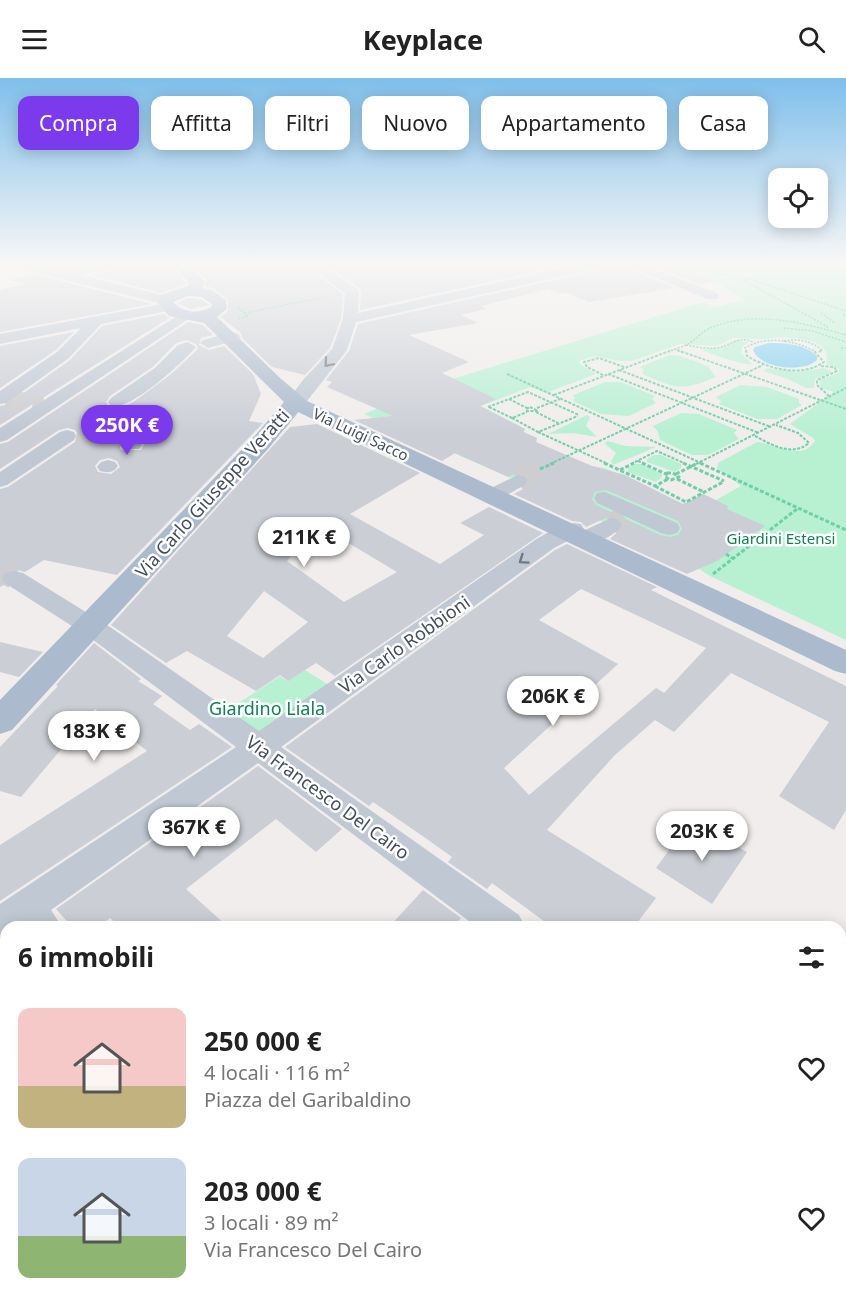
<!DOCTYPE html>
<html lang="it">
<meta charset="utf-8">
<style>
body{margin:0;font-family:"Noto Sans",sans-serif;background:#f6f6f6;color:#222;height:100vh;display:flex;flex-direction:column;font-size:22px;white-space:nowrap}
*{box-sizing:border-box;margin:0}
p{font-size:20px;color:#767676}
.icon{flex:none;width:33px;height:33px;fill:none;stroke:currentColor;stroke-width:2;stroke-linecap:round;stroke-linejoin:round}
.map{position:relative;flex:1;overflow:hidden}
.details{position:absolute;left:0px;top:843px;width:846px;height:386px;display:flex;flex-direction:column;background:#fff;border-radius:18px 18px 0 0;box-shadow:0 3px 15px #0003}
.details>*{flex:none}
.hud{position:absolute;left:18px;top:18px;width:810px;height:54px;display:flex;gap:12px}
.controls{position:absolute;left:768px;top:90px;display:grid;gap:12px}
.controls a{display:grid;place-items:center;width:60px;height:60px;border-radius:12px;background:#fff;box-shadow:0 3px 15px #0003;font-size:30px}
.price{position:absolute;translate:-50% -51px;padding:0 14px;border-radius:21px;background:#fff;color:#222;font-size:20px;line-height:39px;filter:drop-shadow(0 2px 3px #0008)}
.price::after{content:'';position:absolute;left:50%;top:36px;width:18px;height:14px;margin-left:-9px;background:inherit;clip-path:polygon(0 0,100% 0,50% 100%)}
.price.active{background:#7c3aed;color:#fff}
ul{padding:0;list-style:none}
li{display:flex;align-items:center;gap:18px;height:150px;padding:0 18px}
li span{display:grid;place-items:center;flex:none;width:168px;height:120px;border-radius:12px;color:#555}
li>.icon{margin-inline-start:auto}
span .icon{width:72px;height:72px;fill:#fffc;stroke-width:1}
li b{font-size:26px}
h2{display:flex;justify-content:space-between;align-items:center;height:72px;padding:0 18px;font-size:26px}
.chip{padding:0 21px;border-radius:12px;background:#fff;box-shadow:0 3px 15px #0003;font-size:21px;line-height:54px}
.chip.active{background:#7c3aed;color:#fff}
header{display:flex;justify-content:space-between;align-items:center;height:78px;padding:0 18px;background:#fff;font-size:27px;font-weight:700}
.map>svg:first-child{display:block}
.green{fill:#b8f0d2;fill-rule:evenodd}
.water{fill:#83d0ef}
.building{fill:#cbced5;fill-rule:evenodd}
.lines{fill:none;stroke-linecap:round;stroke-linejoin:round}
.minor-tunnel-far1{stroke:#cecdcf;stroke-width:18;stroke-dasharray:18 9;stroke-linecap:butt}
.minor-tunnel{stroke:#cecdcf;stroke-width:22;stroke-dasharray:22 11;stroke-linecap:butt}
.path-far2{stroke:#6fcfa7;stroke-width:1.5;stroke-dasharray:2 1.5;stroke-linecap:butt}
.path-far1{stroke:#6fcfa7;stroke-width:2;stroke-dasharray:3 1.5;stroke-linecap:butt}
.path{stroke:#6fcfa7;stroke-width:3;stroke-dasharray:4 2;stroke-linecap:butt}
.minor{fill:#bfc8d3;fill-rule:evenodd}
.major{fill:#abbacd;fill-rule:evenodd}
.oneway{stroke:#6f7985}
.labels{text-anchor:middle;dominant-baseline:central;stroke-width:5;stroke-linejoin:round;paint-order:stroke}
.far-street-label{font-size:15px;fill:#444e5b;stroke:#fff}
.far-park-label{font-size:15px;fill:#137e51;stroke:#fff}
.street-label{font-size:18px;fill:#444e5b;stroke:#fff}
.park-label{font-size:18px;fill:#137e51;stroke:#fff}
</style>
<header><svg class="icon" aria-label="menu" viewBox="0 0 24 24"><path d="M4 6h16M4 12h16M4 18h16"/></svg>Keyplace<svg class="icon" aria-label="search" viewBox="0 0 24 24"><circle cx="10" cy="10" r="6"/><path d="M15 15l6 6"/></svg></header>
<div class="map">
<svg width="846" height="1228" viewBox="0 0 846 1228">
<rect width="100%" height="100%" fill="#f0edec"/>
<!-- green -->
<path class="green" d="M660,184H846V562L710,498L699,491L518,403L364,336L433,307L703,224L716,229L746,222L730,214L726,209ZM777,259C790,260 815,260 824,271C827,275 827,281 827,286L839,291V295L819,302L821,310L834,314L790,346L813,360L815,363C802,384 775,366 757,364L718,385L717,390L741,408L716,422L703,416L683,426L605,390L583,387L536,364L537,360L524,354L525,351L481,328L530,309L546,315L596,296L581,287L579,283L594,278L619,283H632L680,266L717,268L733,260L767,261Z
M735,262L748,264L742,269L741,275L752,286C746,288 708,275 701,272L722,269Z
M669,277L681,278L708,288L716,299C681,314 676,310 642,296L644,292L640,289Z
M767,290L799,294L824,290L833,294L815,301L814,310H806L788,301L763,293Z
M605,304H621L655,318L652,321L656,325L629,338L601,336L573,323L575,320L573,317Z
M740,307L767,309L799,321V325L802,327L777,341H757L719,326L721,323L716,319Z
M681,335L699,336L737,352L734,355L739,361L708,377H692L660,362L658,354L653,348Z
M587,337L590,339L586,348L597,359L573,355L548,356Z
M607,363L626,368L656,369L613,387L611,383L616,375L605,366Z
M654,377H661L681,386V390L675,394L647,384V381Z
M635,386H642L662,396V399L656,404L628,394V390Z
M305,592L332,609L260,659L225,634L280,598L287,603Z"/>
<!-- water -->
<path class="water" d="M769,265C785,265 805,266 817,278V282C804,295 760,291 753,272L755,269Z"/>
<!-- building -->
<path class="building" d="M136,184H169L186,206L161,215L91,197L125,190Z
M189,184H300L343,216L341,241L330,270L305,297L272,289L243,261L240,254L220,239L228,233V222L213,210L205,208L207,202Z
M321,184H517L540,193L360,232L361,214L359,210Z
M643,184H660L714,204L700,206Z
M617,185L675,210L589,224L567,215L560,216L548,211L481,228L486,231L461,237L478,245L409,257L469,284L442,295L496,321L480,328L525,351L523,354L537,360L536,364L592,388L625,397L683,426L703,416L728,428L727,431L765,448L717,483L687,496L610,461L624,448L620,440L610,438L586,449L581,444L572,443L514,416L529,408L530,403L526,397L517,395L508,399L455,375L442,383L354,342L393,338L327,309L332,304L326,302L349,273L358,246L609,190ZM606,412L678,443L682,451L678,457L670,459L660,457L596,427L592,421L595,414Z
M33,196L152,226L0,254V212L27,206L11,202Z
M188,220L201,221L209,227L191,231L177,225Z
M164,236L169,240L0,347V328L7,327L70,282L102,248Z
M188,244L203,247L213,257L201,260L199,267L209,272L224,268L253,296L261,316L249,343L263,345L117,497L44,482L25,494L14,491L5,493L0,499L4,507L0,509V411L8,409L75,364L78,357L75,352L68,350L59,352L0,391V366L8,364ZM187,262L197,267L198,271L170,297L132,325L120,330L109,329L106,324L110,318L154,288L176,265ZM133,359L140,361L144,366L141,372H121L118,367L121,362ZM109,380L117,383L120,389L111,396L98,394L95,388L100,382Z
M74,254L56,272L0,310V268Z
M317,346L420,395L350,436L440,486L484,457L460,445L489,429L543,455L335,598L316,585L288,603L280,597L256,613L187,573L166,585L111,547L290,349ZM315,445L397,494L344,524L287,483ZM264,513L308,544L263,580L227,558Z
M567,466L657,509L651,512L846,608V732L834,752L779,718L829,644L731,595L674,654L655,642L615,677L547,752L656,820L634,849H552L492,805L487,811L448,784L452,779L424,759L373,724L369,728L285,669L555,472ZM581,511L706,570L664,615L656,610L529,717L504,690L618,586L539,542Z
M0,564L43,574L19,599L0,594Z
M94,565L141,601L138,603L162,618L153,626L190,652L199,646L232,669L0,823V767L147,673L95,631L21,719L0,713V669L58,608L56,607Z
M258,688L342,751L316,774L276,741L186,811L228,849H120L110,840L99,849H72L56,831Z
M690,743L747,774L712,826L656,790Z
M423,812L461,840L453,849H389Z"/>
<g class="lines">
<!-- minor-tunnel-far1 -->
<path class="minor-tunnel-far1" d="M6,321L43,326
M77,355L130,367"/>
<!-- minor-tunnel -->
<path class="minor-tunnel" d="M518,403L540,391
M611,447L624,439
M0,492L14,500"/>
<!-- path-far2 -->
<path class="path-far2" d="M827,193H846
M714,196L729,197
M238,230L248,238L239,240
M245,235L326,219
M821,235L835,245
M843,237H846
M828,249L743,202L750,201L846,233
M784,250L813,253L846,264
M784,263C798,260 811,263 822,272L819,274
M686,267C696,269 706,271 716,270C731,268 738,257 753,264
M841,270H846
M674,271L682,274
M668,274C675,271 683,269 690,265C697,260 704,252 713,249C756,232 803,245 846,257
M746,274L745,270C766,257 795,262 816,274"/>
<!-- path-far1 -->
<path class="path-far1" d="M677,272L846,331
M746,272L747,278C769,291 802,300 824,284L813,272
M819,274L822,272
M821,288L834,289L837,293L817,302V307L829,318
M619,292L771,349
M507,296L703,386
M608,296L759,355
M603,297L587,289L584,284L599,280L624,289
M554,317L672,272
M509,321L527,330
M488,329L528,314L579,337
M489,329L512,340L527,334
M530,329L538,333H527L526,331Z
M537,330L560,321
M536,334L558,345
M512,340L538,354L578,338
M538,354L608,386
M755,358C772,367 792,379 809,365L798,355L776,347
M638,383L645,386
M550,386L763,287
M631,386L657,373L686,386
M696,386L846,310"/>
<!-- path -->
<path class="path" d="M604,385L655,408L668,401
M642,385L666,396
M683,385L724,403
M700,385L846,452
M540,391L554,385
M620,392L634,385
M667,395H673L679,399L671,402L665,399Z
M676,396L698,385
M677,401L704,414
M655,408L686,424L723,404
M726,476L732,480
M713,496L797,431"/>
<!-- minor -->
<path class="minor" d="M4,184H26L67,194L98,184H134C127,190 93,194 81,197L170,219L172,222L169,225L174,229L167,233L101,246L69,280L6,325L0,326V313L57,274L81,250L0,266V256L163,226L6,187Z
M302,184H317L357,211L359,214L358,235L591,184H615L609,188L356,244L347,272L285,351H271L269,347L303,302L332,271L343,241L345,215Z
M618,184H636L717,215L719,218L717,221H707Z
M185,233L192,237L190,240L7,362L0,364V350Z
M233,254L238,256L241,259L238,262L208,270L200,265L203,262Z
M188,264L196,269C183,284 131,333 111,328L108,324L111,320L155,290L178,267Z
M67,352L74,354L76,358L74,362L7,407L0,409V394L60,354Z
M132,361L139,363L142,367L139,371H123L120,367L123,363Z
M108,382L115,384L118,388C113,395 108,395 100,393L97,389L101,384Z
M518,397L525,399L528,403L525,407L503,419L496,421L489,419L485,415L489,411Z
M605,414L677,445L680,450L677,455L669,457L661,455L597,425L594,420L597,415Z
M611,440L619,442L622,447C614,459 595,467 581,464L578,459L579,457L554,470L281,669L519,837L525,849H477L258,685L51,832L62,849H6V862L0,864V826L236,669L92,561L5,505L2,500L5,495L14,493L23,495L110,549L259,653L538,460C552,453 565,442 581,446L584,451L583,453Z
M840,1071L846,1073V1121L840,1119Z
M369,1222H422L425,1228H371Z"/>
<!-- major -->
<path class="major" d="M171,184H186L205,204L202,210L212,212L226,222L227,231L217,239L279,299L307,323L846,572V596L835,593L298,334L268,371L12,652L0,656V622L252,361L284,324L204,245L169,238L157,224L161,217L188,208L189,205ZM188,218L202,219L212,226L211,229C198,236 183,235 173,224Z"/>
</g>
<!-- one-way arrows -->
<defs><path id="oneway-chevron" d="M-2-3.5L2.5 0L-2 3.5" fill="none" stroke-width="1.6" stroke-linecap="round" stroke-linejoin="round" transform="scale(1.5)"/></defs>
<g class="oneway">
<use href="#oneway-chevron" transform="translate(328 285) rotate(131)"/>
<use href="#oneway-chevron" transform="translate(523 482) rotate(145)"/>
</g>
<!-- sky -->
<linearGradient id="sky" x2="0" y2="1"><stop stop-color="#7fbfeb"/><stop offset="0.52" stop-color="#f8f7f6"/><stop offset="1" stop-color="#f8f7f6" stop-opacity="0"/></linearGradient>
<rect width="846" height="356" fill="url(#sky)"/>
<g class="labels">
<!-- far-street labels -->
<g class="far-street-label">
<text transform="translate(361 356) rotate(25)">Via Luigi Sacco</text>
</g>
<!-- far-park labels -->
<g class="far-park-label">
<text x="781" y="460">Giardini Estensi</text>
</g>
<!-- street labels -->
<g class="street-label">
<text transform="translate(212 415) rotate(-48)">Via Carlo Giuseppe Veratti</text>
<text transform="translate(404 566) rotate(-35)">Via Carlo Robbioni</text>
<text transform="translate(328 719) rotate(36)">Via Francesco Del Cairo</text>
</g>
<!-- park labels -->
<g class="park-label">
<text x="267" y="630">Giardino Liala</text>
</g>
</g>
</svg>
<div class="controls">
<a><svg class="icon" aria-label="locate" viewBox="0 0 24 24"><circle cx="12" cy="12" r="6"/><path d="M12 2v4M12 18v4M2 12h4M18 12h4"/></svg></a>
</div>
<b class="price active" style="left:127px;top:378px">250K €</b>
<b class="price" style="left:304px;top:490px">211K €</b>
<b class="price" style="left:553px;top:649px">206K €</b>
<b class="price" style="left:94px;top:684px">183K €</b>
<b class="price" style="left:194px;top:780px">367K €</b>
<b class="price" style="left:702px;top:784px">203K €</b>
<div class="hud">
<a class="chip active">Compra</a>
<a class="chip">Affitta</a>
<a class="chip">Filtri</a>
<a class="chip">Nuovo</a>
<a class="chip">Appartamento</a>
<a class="chip">Casa</a>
</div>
<section class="details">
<h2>6 immobili<svg class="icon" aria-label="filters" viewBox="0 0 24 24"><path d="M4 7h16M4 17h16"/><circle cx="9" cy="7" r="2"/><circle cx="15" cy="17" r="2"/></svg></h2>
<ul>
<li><span style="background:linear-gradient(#f6c9c9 65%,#c2b280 0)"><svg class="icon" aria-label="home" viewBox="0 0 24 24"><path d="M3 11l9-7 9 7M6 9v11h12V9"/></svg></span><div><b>250 000 €</b><p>4 locali · 116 m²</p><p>Piazza del Garibaldino</p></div><svg class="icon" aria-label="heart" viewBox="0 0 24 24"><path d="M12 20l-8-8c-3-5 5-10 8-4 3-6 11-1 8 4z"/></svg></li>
<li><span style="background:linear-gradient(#c9d6e8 65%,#8fb573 0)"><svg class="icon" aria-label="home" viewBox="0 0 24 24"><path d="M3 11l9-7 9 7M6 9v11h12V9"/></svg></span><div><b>203 000 €</b><p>3 locali · 89 m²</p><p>Via Francesco Del Cairo</p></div><svg class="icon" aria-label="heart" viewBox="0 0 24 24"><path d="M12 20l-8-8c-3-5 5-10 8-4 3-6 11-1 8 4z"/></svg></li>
</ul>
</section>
</div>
